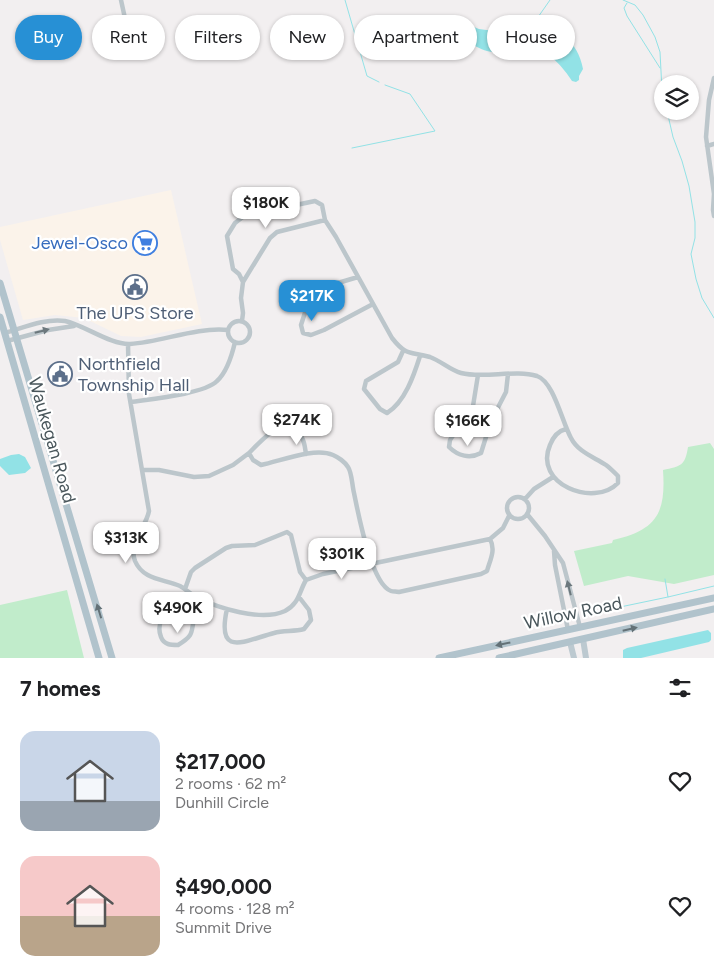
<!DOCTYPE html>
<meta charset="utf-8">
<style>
body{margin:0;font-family:Figtree,sans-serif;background:#f6f6f6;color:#202124;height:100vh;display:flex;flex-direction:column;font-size:19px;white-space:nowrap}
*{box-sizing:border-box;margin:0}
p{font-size:16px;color:#757577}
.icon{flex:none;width:28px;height:28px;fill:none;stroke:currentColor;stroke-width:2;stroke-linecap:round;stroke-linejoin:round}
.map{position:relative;height:658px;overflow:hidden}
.sheet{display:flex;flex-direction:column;background:#fff;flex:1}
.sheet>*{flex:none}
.banner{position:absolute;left:15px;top:15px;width:685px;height:45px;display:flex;gap:10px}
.tools{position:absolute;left:654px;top:75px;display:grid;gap:10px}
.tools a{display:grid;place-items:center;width:45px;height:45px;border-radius:50%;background:#fff;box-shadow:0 1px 4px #0004;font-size:25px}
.price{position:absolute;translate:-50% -42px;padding:0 11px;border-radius:10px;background:#fff;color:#222;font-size:16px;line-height:32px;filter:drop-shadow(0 1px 2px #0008)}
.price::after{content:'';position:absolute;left:50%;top:30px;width:15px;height:11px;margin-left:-8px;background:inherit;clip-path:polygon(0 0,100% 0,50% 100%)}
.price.on{background:#2790d5;color:#fff}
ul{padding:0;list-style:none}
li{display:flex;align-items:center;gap:15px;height:125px;padding:0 20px}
li span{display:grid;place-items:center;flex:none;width:140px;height:100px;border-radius:15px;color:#555}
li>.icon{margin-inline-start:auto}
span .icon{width:60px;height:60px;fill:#fffc;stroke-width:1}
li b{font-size:21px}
h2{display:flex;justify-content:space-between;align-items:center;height:60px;padding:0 20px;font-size:21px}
.chip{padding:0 18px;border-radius:22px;background:#fff;box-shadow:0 1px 4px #0004;font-size:18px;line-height:45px}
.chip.on{background:#2790d5;color:#fff}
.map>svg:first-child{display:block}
.commercial{fill:#fbf3ea}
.green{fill:#c1eccb}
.water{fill:#92e2e6}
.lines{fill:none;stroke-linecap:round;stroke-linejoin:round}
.stream{stroke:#92e2e6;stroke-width:1}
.minor{stroke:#bcc6cb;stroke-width:4.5}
.secondary{stroke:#bcc9d0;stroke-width:6}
.primary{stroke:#b1c3cc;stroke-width:7}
.oneway{fill:#6c787d}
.oneway2{fill:#637177}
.labels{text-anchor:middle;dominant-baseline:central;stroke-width:4.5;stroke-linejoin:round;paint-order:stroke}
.shop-label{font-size:18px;fill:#366cbe;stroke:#fff;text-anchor:end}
.service-label{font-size:18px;fill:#4e5e75;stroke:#fff}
.street-label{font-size:18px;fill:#49565b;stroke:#fff}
</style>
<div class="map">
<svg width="714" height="658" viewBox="0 0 714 658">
<rect width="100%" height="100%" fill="#f2eff0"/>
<!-- commercial -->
<path class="commercial" d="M171,190L202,324L141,337L121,336L84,318L55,315L23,320L0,240V227Z"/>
<!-- green -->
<path class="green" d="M710,443L714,449V575L674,584L628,576L584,586L574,551L612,543L613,540C657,530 666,513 663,470C681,466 685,466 688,447Z
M67,590L84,658H0V605Z"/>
<!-- water -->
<path class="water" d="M532,16C557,29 578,40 583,69L579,76V80L576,82L572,81C564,68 548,50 532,47C525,46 517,50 510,51C503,52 494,53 487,51C474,47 456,36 450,24L453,21L456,20L479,29L501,32Z
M19,454L25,457L31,468L25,473L9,475L0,466V459L11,455Z
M708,630L711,633V640L709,642L641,658H623V650L627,648Z"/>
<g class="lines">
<!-- stream -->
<path class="stream" d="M345,0L367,76L379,82
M623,0L635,5L643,15L655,37L660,52L662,90
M627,3L624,8L627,16L660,68
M536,20L550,0
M667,111L673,137L682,161L689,186L695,222V238L691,254L696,279L702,298L714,318
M352,148L435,131L410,94L385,85
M665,579L668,597L714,586
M601,611L668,597"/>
<!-- minor -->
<path class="minor" d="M121,0L126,23
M714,78L709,100L706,137L714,194L713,210L714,216
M707,146L714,144
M358,277L321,288L311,294L301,325L303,333L311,335L324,330L373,304
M243,282L270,238L277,232L325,220
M242,321L243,313L241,298L243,282L239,274L233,269L227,236L235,223L244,216L315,201L322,205L325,220L336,237L392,338C407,357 410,351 430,357C441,361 450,370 461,373C484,379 515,369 537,376C554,382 562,422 571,438C578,452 594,457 606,465C610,468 614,472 618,476V483C594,508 533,484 550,445C553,437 558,431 566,429
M228 332a11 11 0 1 1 22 0a11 11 0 1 1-22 0Z
M5,333C23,328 45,318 65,321C84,325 111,345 130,344C163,342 194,327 228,330
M7,341L48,330L74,326
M128,344L129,394L149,511C146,528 128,542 135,561C143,580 164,579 180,586C186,589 190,594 196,597C218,608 261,622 285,611C299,604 299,592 306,580
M403,351L398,362L366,381L364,389L380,409L387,413C405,402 414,375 420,356
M478,375L473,406L450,440L449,447C458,456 470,459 481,453L491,421L506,392L508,374
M131,402C151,399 204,394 217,381C227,372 232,355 235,342
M249,453C262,440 289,408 302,438C305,443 305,449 306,454
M142,470H159L194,477L209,476L233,465L249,453L253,460L261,465C281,461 314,447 333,455C338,457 345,462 348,467C352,473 352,485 354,493C358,512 371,584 391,591C394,592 396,591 399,592L481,574L487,571C490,560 496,550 490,539
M507 508a11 11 0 1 1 22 0a11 11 0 1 1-22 0Z
M525,499L534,489L553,477
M527,514L545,536L563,563L580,627
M554,551L555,565L568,630
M306,580L323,574L490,539L503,528L509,516
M185,589L191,572L195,568L226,548L232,546L255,545L287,532L291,535L300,572L306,580
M187,592C184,596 182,601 178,604C166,614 155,621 161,637C164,645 171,645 178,645C196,634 190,632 195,615C197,610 201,605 205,601
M227,609C216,658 244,641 274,633C284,630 294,632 304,629L311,620L309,610L299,597"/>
<!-- secondary -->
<path class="secondary" d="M583,639L586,658
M570,642L574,658"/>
<!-- primary -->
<path class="primary" d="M0,283L112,658
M0,317L99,658
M439,658L714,598
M499,658L714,609"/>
</g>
<!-- one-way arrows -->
<defs><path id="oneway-solid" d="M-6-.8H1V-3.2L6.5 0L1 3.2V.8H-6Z" transform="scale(1.25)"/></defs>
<g class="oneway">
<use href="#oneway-solid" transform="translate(42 331) rotate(-14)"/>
<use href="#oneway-solid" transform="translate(569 588) rotate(-104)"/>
</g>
<g class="oneway2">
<use href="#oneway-solid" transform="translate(99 611) rotate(-107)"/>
<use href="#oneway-solid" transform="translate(630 629) rotate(-13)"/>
<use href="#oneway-solid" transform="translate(503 644) rotate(168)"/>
</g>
<!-- icons -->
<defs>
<symbol id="supermarket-ring" viewBox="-11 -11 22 22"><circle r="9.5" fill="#fff" stroke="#3f7fe0" stroke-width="1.5"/><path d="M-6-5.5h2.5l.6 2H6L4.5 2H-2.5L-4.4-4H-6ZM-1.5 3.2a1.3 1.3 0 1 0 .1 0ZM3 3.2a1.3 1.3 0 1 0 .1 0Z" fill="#3f7fe0"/></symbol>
<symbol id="civic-ring" viewBox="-11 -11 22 22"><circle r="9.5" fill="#fff" stroke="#5c6f8a" stroke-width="1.5"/><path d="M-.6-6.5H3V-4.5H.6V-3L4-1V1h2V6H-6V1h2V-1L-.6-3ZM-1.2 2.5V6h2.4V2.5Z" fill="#5c6f8a"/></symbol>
</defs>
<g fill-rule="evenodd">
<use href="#supermarket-ring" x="131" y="229" width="28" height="28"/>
<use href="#civic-ring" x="121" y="273" width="28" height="28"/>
<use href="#civic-ring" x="46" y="360" width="28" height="28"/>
</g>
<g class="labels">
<!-- shop labels -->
<g class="shop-label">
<text x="128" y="243">Jewel-Osco</text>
</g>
<!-- service labels -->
<g class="service-label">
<text x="135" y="313">The UPS Store</text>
<text x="78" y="364" text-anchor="start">Northfield<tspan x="78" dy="21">Township Hall</tspan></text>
</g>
<!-- street labels -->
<g class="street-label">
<text transform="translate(52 440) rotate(74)">Waukegan Road</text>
<text transform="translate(573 613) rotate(-12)">Willow Road</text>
</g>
</g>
</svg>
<div class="tools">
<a><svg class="icon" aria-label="layers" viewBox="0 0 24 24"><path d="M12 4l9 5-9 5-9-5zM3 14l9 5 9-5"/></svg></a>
</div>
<b class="price" style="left:266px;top:229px">$180K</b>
<b class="price on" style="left:312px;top:322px">$217K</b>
<b class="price" style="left:297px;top:446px">$274K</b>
<b class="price" style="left:468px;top:447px">$166K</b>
<b class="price" style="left:126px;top:564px">$313K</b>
<b class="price" style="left:342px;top:580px">$301K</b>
<b class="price" style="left:178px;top:634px">$490K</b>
<div class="banner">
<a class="chip on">Buy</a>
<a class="chip">Rent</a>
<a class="chip">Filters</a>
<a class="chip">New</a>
<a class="chip">Apartment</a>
<a class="chip">House</a>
</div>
</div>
<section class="sheet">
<h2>7 homes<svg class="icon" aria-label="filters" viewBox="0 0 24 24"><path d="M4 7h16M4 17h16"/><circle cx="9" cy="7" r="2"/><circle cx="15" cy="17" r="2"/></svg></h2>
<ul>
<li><span style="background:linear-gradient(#c9d6e8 70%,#9aa5b1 0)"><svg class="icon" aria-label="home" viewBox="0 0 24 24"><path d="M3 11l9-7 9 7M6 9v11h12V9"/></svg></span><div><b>$217,000</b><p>2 rooms · 62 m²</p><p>Dunhill Circle</p></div><svg class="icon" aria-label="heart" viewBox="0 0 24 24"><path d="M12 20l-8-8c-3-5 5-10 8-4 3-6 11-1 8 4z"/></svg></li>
<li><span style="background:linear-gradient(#f6c9c9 60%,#b9a48a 0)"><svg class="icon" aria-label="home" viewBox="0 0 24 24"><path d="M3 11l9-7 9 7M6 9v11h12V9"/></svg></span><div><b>$490,000</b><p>4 rooms · 128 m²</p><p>Summit Drive</p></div><svg class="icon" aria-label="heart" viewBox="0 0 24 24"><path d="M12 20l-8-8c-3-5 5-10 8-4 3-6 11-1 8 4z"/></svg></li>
</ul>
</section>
